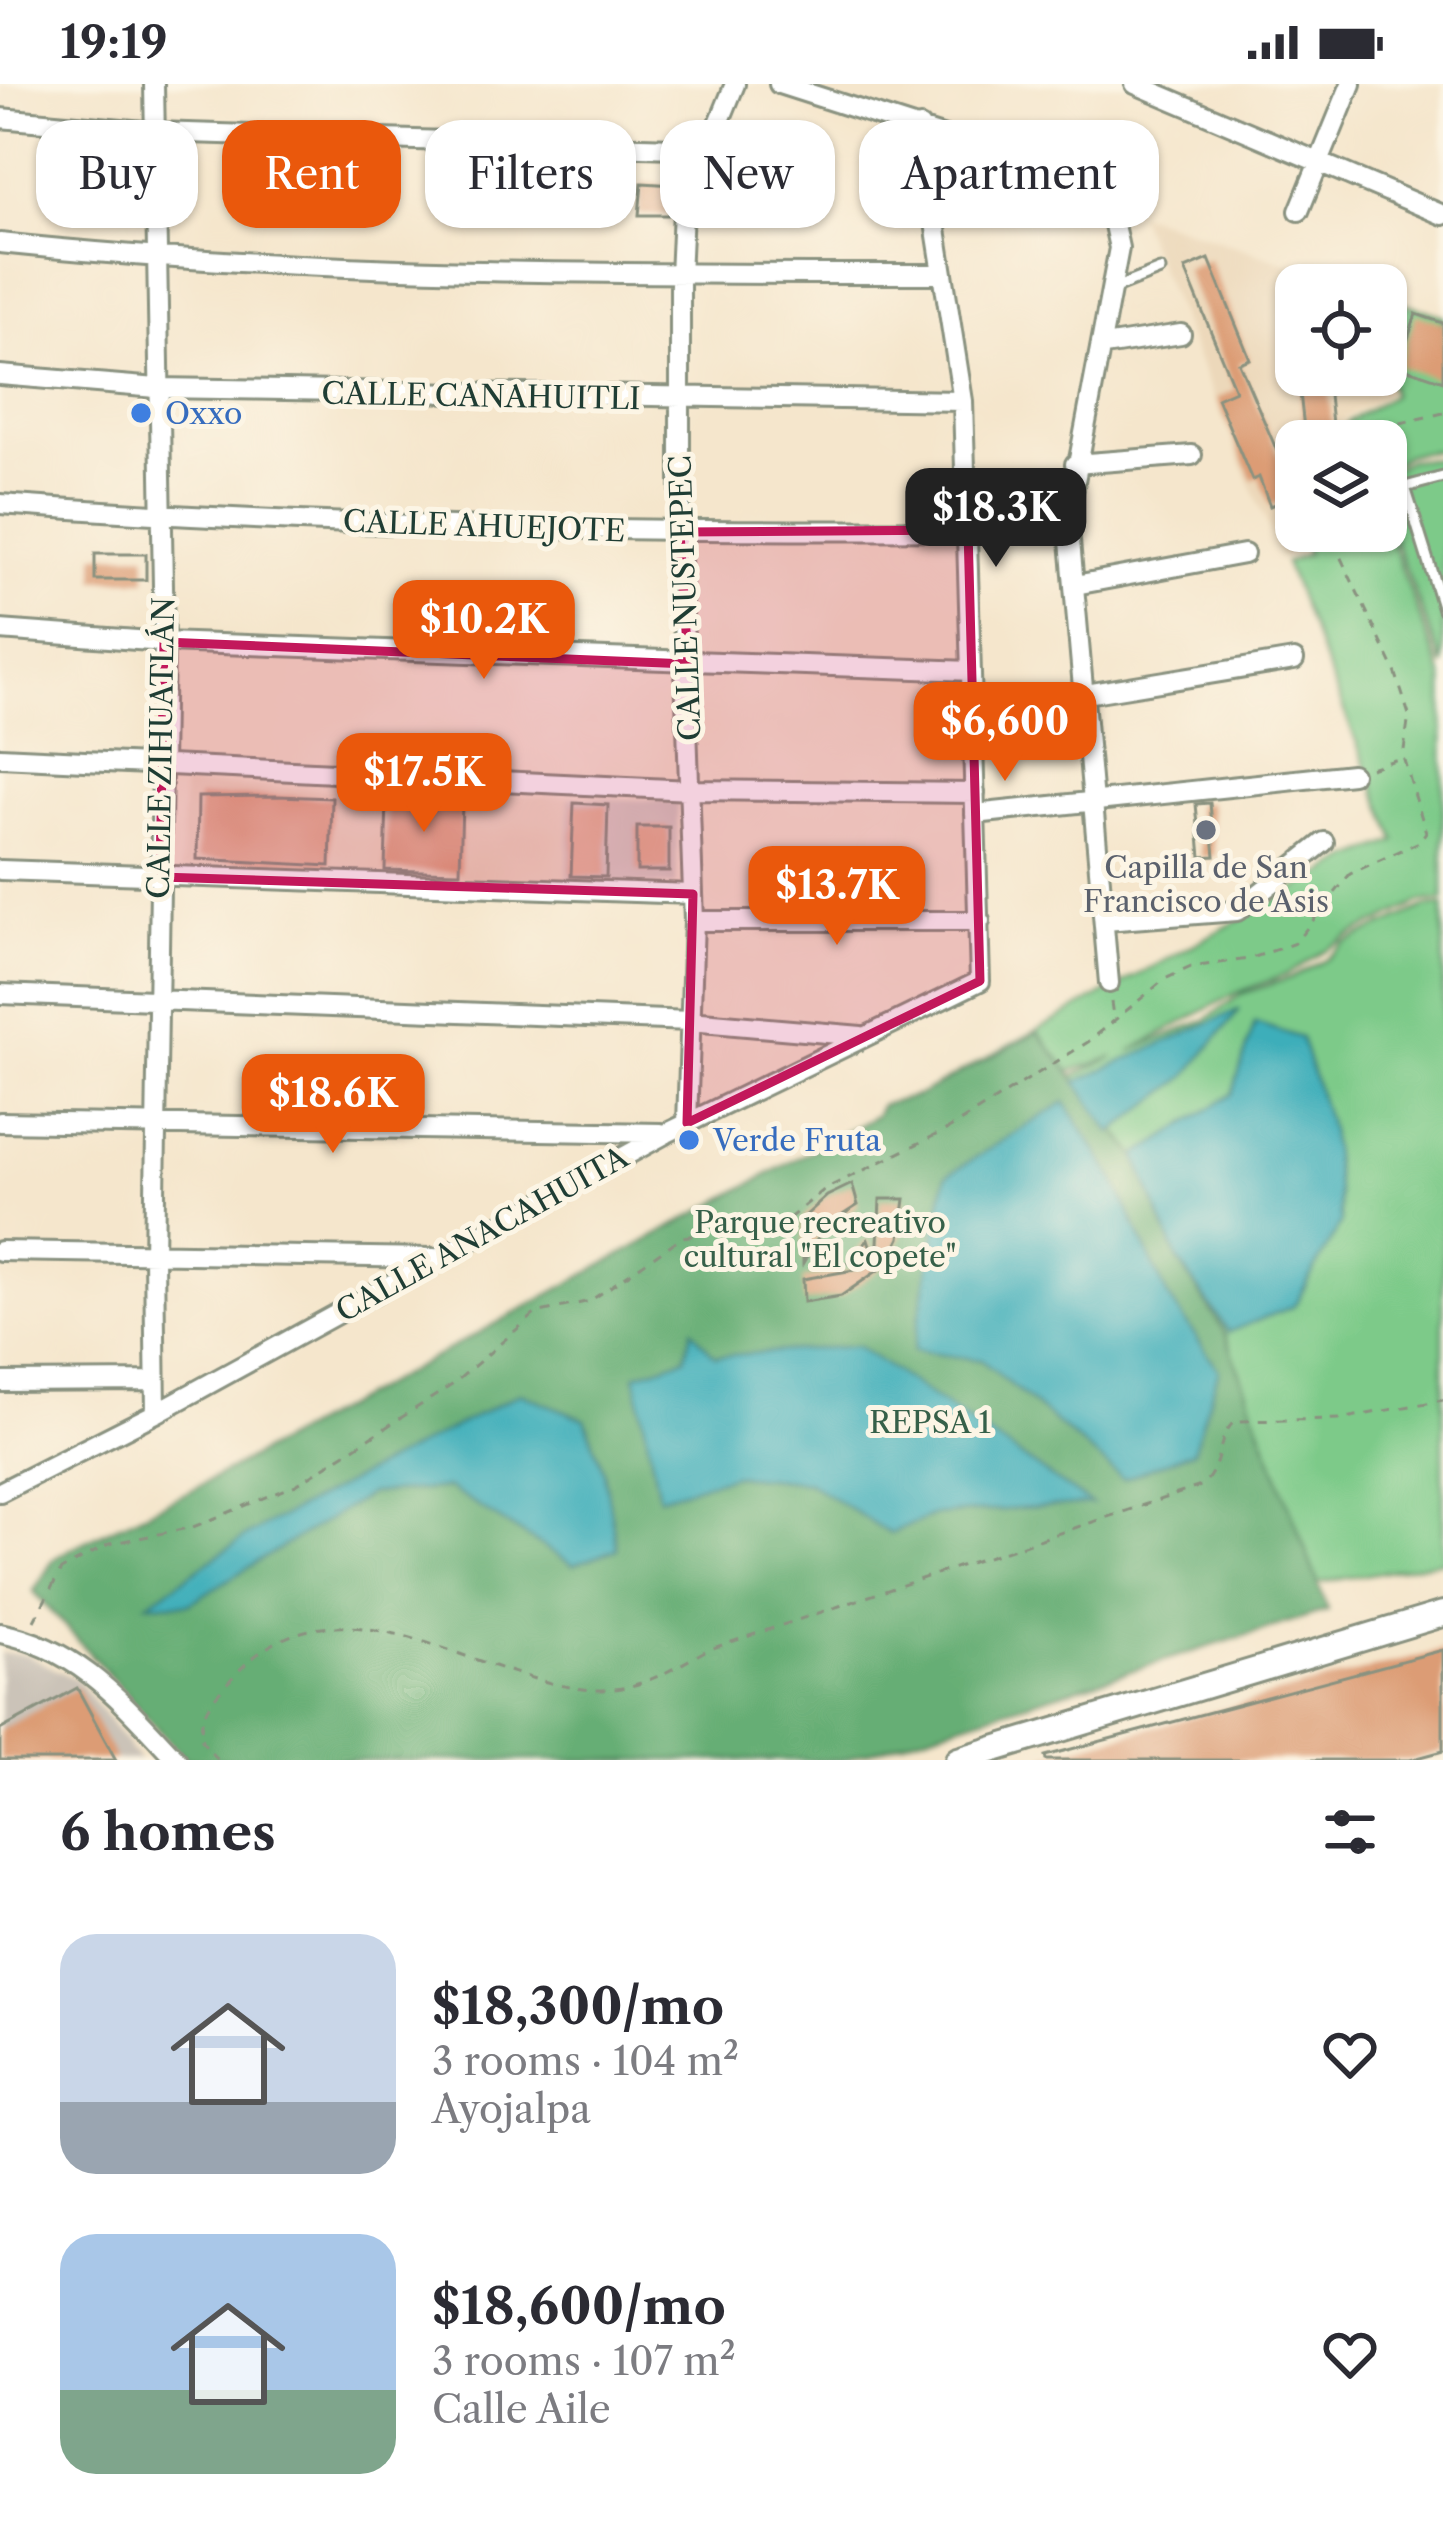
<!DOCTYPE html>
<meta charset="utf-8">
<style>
body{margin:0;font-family:"Libre Caslon Text",serif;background:#f2f2f3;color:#2b2b33;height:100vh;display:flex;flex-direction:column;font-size:45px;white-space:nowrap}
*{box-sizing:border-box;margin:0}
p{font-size:39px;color:#7c7c81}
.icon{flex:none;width:66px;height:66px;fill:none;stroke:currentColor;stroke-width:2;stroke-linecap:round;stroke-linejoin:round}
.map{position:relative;height:1676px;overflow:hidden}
.details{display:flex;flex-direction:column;background:#fff;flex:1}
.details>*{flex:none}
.guide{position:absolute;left:36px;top:36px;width:1371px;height:108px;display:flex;gap:24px}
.tools{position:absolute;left:1275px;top:180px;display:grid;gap:24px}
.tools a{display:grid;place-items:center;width:132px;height:132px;border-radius:24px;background:#fff;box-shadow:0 3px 9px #0004;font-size:60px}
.price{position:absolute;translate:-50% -102px;padding:0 27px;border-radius:24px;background:#ea580c;color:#fff;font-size:39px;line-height:78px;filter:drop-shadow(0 3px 6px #0008)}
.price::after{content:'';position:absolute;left:50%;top:72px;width:36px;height:27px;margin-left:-18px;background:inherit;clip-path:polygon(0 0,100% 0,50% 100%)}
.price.selected{background:#222;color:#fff}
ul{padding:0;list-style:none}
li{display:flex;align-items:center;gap:36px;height:300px;padding:0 60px}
li span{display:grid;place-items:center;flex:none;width:336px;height:240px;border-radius:36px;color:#555}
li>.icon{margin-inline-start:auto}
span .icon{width:144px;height:144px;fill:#fffc;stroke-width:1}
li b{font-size:51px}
h2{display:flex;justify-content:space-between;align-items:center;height:144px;padding:0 60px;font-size:51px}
.chip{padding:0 42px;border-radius:36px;background:#fff;box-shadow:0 3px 9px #0004;font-size:42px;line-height:108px}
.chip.selected{background:#ea580c;color:#fff}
.status{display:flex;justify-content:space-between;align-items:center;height:84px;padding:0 60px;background:#fff;direction:ltr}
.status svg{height:33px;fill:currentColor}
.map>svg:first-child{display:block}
.built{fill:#ecd8ba}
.industrial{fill:#cbc3b8}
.green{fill:#7dca89;stroke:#4e845e;stroke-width:3}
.forest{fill:#66ae75;stroke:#427654;stroke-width:3}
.water{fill:#3eaeba;stroke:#2e7677;stroke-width:3}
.building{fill:#dc9c74}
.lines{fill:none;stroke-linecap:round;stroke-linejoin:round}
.service-casing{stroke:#8a9280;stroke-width:15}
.minor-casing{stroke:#8a9280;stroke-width:24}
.secondary-casing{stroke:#8a9280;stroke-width:30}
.path{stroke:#8a9280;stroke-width:3;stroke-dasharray:9 9;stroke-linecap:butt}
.service{stroke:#fff;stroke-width:9}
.minor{stroke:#fff;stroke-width:18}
.secondary{stroke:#fff;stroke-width:24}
.marked{fill:#c2185b;fill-opacity:0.2;stroke:#c2185b;stroke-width:9;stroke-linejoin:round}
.shop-dot{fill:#3f7fe0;stroke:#fcf5e5;stroke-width:4.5}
.worship-dot{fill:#6b7280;stroke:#fcf5e5;stroke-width:4.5}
.labels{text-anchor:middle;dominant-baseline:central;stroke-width:10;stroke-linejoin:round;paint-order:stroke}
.street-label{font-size:30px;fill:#1f3d34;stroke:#fcf5e5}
.shop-label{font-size:30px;fill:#366cbe;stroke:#fcf5e5;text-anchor:start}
.worship-label{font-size:30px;fill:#5b616d;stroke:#fcf5e5}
.park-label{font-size:30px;fill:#366049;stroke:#fcf5e5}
</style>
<div class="status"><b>19:19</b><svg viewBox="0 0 49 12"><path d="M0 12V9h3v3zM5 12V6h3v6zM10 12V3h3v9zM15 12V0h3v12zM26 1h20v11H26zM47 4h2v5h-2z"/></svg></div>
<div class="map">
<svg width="1443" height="1676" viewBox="0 0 1443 1676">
<rect width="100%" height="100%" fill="#fcf5e5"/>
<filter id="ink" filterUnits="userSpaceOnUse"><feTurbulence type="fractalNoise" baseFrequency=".00833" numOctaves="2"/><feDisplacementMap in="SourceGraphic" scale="24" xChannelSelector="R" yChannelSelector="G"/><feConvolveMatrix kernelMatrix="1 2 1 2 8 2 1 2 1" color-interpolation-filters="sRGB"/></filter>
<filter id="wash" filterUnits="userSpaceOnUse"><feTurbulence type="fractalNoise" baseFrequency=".004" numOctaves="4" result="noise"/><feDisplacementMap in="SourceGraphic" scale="48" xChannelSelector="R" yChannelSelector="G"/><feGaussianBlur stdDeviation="2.7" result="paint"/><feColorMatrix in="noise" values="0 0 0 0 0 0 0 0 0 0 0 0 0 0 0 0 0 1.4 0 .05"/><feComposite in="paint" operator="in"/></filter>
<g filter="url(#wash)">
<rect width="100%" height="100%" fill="#f5e6cc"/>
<!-- built -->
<path class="built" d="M1136,128L1351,201H1296V291H1385L1390,308L1345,334L1328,357H1296V447H1301L1302,465L1281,474Z
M183,702L569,713L567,798L181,786Z"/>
<!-- industrial -->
<path class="industrial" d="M569,713L678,717L676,802L567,798Z
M0,1569L25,1570L77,1596L139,1676H0Z"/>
<!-- green -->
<path class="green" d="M1386,213L1443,232V365L1406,371L1386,385V357H1333L1349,337L1392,311L1386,285Z
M1443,374V582L1386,434V390L1408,376Z
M1386,444L1443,594V816L1421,818L1347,853L1288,890L1238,908L1130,967L1206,936L1241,910L1290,894L1327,875L1344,859L1425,823L1443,821V1477L1228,1515L771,1676L1176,1177L1069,994L1114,973L1049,994L107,1554C71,1546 56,1537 34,1507L54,1475L72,1464L196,1404L875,1032L881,1021L917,1012L1352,774L1396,757L1285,479L1306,470L1305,447Z"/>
<!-- forest -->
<path class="forest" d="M1038,948L1136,1072L1178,1176L1225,1249L1328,1526L842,1676H185L34,1507L54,1475L72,1464L196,1404L875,1032L881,1021L917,1012Z"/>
<!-- water -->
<path class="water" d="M1240,925L1187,992L1112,1049L1076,998Z
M1255,939L1301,954L1330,1045L1341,1139L1294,1222L1229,1248L1178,1176L1136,1072L1232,1010Z
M1065,1018L1114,1095L1167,1211L1219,1286L1193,1367L1123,1395L981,1276L913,1267L946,1092Z
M692,1246L715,1272L857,1262L1091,1420L934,1431L890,1450L808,1398L734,1391L659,1413L635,1291L685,1274Z
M520,1309L585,1335L604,1388L617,1465L573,1481L448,1404L370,1410L188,1520L148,1519L251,1449Z"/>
<g id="blocks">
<!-- building -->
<path class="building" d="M642,99L674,101L668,131H639Z
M1209,175L1250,275L1239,279L1296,411L1270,422L1259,393L1252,396L1217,314L1235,306L1185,185Z
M1416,230L1443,239V297L1399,282Z
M1298,291H1327L1333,350L1305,353Z
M95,470H146V496H95Z
M278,712L332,714L330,782L197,775L198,713Z
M387,715L462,717L460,788L385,786Z
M574,719L608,721L606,793L571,792Z
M1210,719L1215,772L1201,773L1196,720Z
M637,743H669V787H637Z
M852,1100L858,1121L824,1143L803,1179V1134L827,1112Z
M880,1115H905L900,1154L887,1180L841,1212L804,1218L803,1195L865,1184L847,1179L868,1155L877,1182Z
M1443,1566V1667L1410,1676H1046L1045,1672Z
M77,1604L116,1676H0V1646Z"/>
</g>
</g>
<g filter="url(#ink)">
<use href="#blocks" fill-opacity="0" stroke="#8a9280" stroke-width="3"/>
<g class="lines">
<defs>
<path id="service" d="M1115,204L1160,186
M1443,393L1405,403L1443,525"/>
<path id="minor" d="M154,0L164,558L154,1172L156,1329
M779,0L1082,97L1113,136L1119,164L1068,434L1109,899
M1135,0L1443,131
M0,34L155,48L707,65
M1299,127L1351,0
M0,159C313,192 628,190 942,190
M1104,262L1181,250
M0,291L157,304L963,317
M1075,380L1192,371
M0,420C322,444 645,448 968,446
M1075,501L1244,470
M0,546L164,558L971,587
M1086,610L1294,576
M0,673L691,706L975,709
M975,730L1352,690
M0,786L693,810
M694,837H980
M1105,837L1237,827L1324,758
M0,910L690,937L861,952
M0,1038L661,1049
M687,1039L694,837L680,448V192L683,127L735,0
M0,1167L434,1174
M0,1298L154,1297
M0,1408L156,1329L667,1049L980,897L963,317L920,43
M0,1549C79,1564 124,1620 177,1676"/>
<path id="secondary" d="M958,1676L1443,1530"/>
</defs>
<!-- service casing -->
<use href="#service" class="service-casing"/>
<!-- minor casing -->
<use href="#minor" class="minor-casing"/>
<!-- secondary casing -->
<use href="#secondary" class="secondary-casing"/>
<!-- path -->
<path class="path" d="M1025,140L1089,137
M1369,357L1392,341L1443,329
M1370,684L1401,674
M1111,918L1114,939
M34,1537L61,1486L109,1460L193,1443L296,1401L452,1301L536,1229L590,1217L682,1153L782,1140L825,1105L950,1044L1088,958L1165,895L1191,883L1249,875L1295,859L1350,790L1419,758L1426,748L1403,673L1409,631L1395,587L1328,447
M217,1676L202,1657C197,1628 214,1614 232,1594C337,1475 474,1600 596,1606C640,1607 670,1586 707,1566L1201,1402C1224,1383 1215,1354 1235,1337L1340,1335L1443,1316"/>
<!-- service -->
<use href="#service" class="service"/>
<!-- minor -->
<use href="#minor" class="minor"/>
<!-- secondary -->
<use href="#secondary" class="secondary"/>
</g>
</g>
<!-- marked area -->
<path class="marked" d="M968,446L980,897L687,1039L693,810L160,793L164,558L688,580L680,448Z"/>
<!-- markers -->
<g class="shop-dot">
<circle cx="141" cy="329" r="12"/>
<circle cx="689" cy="1056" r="12"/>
</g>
<circle class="worship-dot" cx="1206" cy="746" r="12"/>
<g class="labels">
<!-- street labels -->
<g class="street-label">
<text transform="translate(481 312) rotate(1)">CALLE CANAHUITLI</text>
<text transform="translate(484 442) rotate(2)">CALLE AHUEJOTE</text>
<text transform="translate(685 514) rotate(-92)">CALLE NUSTEPEC</text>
<text transform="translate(161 664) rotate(-89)">CALLE ZIHUATLÁN</text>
<text transform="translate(482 1150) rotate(-29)">CALLE ANACAHUITA</text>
</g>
<!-- shop labels -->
<g class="shop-label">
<text x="165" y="329">Oxxo</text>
<text x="713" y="1056">Verde Fruta</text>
</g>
<!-- worship labels -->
<g class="worship-label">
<text x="1206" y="783">Capilla de San<tspan x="1206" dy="34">Francisco de Asis</tspan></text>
</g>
<!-- park labels -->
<g class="park-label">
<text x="820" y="1138">Parque recreativo<tspan x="820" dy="34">cultural "El copete"</tspan></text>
<text x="930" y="1338">REPSA 1</text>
</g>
</g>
</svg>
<div class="tools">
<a><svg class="icon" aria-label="locate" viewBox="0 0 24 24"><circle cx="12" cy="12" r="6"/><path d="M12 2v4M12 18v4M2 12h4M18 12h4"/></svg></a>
<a><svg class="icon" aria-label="layers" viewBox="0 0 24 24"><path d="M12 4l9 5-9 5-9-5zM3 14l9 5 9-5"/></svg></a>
</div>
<b class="price selected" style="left:996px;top:486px">$18.3K</b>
<b class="price" style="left:484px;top:598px">$10.2K</b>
<b class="price" style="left:1005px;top:700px">$6,600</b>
<b class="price" style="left:424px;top:751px">$17.5K</b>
<b class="price" style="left:837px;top:864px">$13.7K</b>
<b class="price" style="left:333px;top:1072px">$18.6K</b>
<div class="guide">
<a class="chip">Buy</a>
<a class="chip selected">Rent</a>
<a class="chip">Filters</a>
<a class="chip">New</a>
<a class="chip">Apartment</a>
</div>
</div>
<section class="details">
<h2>6 homes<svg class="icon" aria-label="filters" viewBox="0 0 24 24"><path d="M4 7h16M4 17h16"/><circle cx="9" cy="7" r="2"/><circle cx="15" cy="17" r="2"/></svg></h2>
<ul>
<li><span style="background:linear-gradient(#c9d6e8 70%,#9aa5b1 0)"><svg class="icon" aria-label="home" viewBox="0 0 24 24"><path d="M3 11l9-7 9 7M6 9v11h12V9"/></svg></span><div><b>$18,300/mo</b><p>3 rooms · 104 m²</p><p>Ayojalpa</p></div><svg class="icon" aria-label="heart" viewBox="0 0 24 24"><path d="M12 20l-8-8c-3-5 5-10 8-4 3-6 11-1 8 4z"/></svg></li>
<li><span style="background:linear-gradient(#a9c7e8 65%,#7fa58c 0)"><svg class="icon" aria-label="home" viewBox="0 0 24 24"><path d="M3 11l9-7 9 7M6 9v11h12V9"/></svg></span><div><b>$18,600/mo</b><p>3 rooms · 107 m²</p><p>Calle Aile</p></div><svg class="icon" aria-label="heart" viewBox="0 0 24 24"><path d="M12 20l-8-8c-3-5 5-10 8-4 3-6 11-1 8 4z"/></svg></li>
</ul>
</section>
